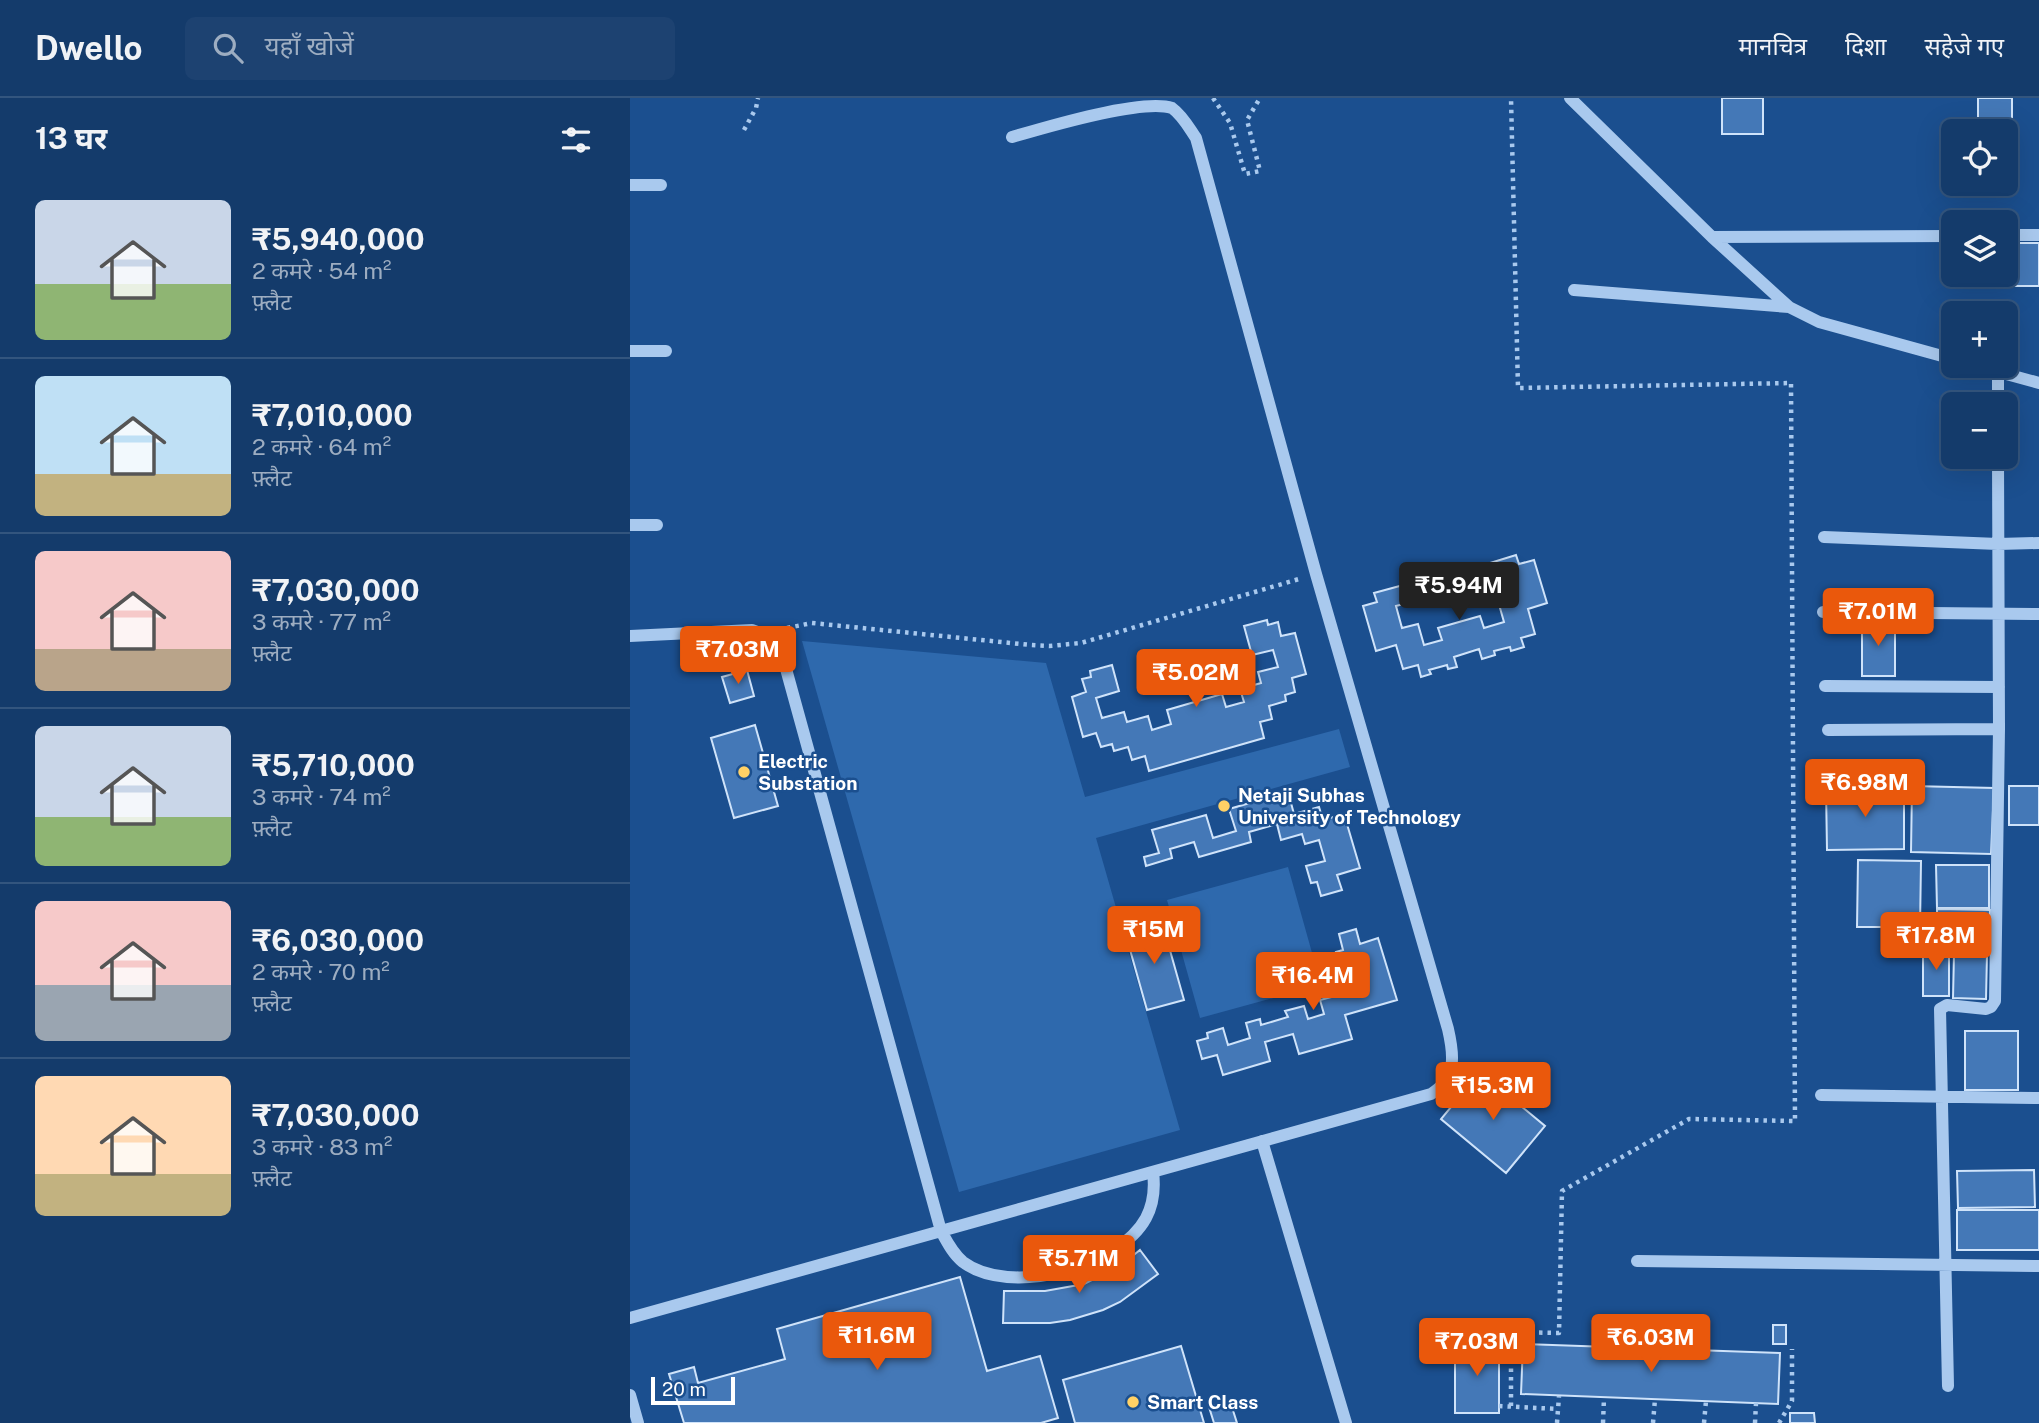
<!DOCTYPE html>
<html lang="hi">
<meta charset="utf-8">
<style>
body{margin:0;font-family:"Public Sans","Noto Sans Devanagari",sans-serif;background:#1d4271;color:#f1f3f6;height:100vh;display:flex;flex-direction:column;font-size:26px;white-space:nowrap}
*{box-sizing:border-box;margin:0}
p{font-size:23px;color:#9dadc1}
.icon{flex:none;width:38px;height:38px;fill:none;stroke:currentColor;stroke-width:2;stroke-linecap:round;stroke-linejoin:round}
.map{position:relative;flex:1;overflow:hidden}
.sheet{display:flex;flex-direction:column;background:#143b6b;width:630px}
.sheet>*{flex:none}
.buttons{position:absolute;left:1311px;top:21px;display:grid;gap:14px}
.buttons a{display:grid;place-items:center;width:77px;height:77px;border-radius:10px;background:#143b6b;box-shadow:0 7px 28px #0002,0 0 0 2px #33557e;font-size:35px}
.scale{position:absolute;left:21px;bottom:18px;width:84px;box-sizing:border-box;padding-left:7px;border:4px solid #fff;border-top:0;font-size:19px;line-height:24px;white-space:nowrap;color:#fff;-webkit-text-stroke:5px #1b4f8f;paint-order:stroke}
.price{position:absolute;translate:-50% -60px;padding:0 16px;border-radius:7px;background:#ea580c;color:#fff;font-size:23px;line-height:46px;filter:drop-shadow(0 2px 4px #0008)}
.price::after{content:'';position:absolute;left:50%;top:42px;width:21px;height:16px;margin-left:-10px;background:inherit;clip-path:polygon(0 0,100% 0,50% 100%)}
.price.current{background:#222;color:#fff}
ul{padding:0;list-style:none}
li{display:flex;align-items:center;gap:21px;height:175px;padding:0 35px}
li+li{border-top:2px solid #33557e}
li span{display:grid;place-items:center;flex:none;width:196px;height:140px;border-radius:10px;color:#555}
li>.icon{margin-inline-start:auto}
span .icon{width:84px;height:84px;fill:#fffc;stroke-width:1}
li b{font-size:30px}
h2{display:flex;justify-content:space-between;align-items:center;height:84px;padding:0 35px;font-size:30px}
header{display:flex;align-items:center;gap:42px;box-sizing:border-box;height:98px;padding:0 35px;background:#143b6b;border-bottom:2px solid #33557e}
header strong{font-size:33px}
nav{display:flex;gap:38px;margin-inline-start:auto;font-size:24px}
.search{width:490px;height:63px;background:#1d4271;display:flex;align-items:center;gap:18px;box-sizing:border-box;padding:0 24px;border-radius:10px;color:#9dadc1;font-size:26px}
main{display:flex;flex:1;min-height:0}
.map>svg:first-child{display:block}
.green{fill:#2e69ad}
.building{fill:#4478b7;stroke:#cfe3fa;stroke-width:2}
.lines{fill:none;stroke-linecap:round;stroke-linejoin:round}
.path{stroke:#a9c9ee;stroke-width:4.5;stroke-dasharray:3.5 5;stroke-linecap:butt}
.minor{stroke:#a9c9ee;stroke-width:12}
.poi-dot{fill:#ffd166;stroke:#1b4f8f;stroke-width:2.5}
.labels{text-anchor:middle;dominant-baseline:central;stroke-width:5;stroke-linejoin:round;paint-order:stroke}
.poi-label{font-size:19px;font-weight:bold;fill:#fff;stroke:#1b4f8f;text-anchor:start}
</style>
<header>
<strong>Dwello</strong>
<div class="search"><svg class="icon" aria-label="search" viewBox="0 0 24 24"><circle cx="10" cy="10" r="6"/><path d="M15 15l6 6"/></svg>यहाँ खोजें</div>
<nav><a>मानचित्र</a><a>दिशा</a><a>सहेजे गए</a></nav>
</header>
<main>
<section class="sheet">
<h2>13 घर<svg class="icon" aria-label="filters" viewBox="0 0 24 24"><path d="M4 7h16M4 17h16"/><circle cx="9" cy="7" r="2"/><circle cx="15" cy="17" r="2"/></svg></h2>
<ul>
<li><span style="background:linear-gradient(#c9d6e8 60%,#8fb573 0)"><svg class="icon" aria-label="home" viewBox="0 0 24 24"><path d="M3 11l9-7 9 7M6 9v11h12V9"/></svg></span><div><b>₹5,940,000</b><p>2 कमरे · 54 m²</p><p>फ़्लैट</p></div></li>
<li><span style="background:linear-gradient(#bfe0f5 70%,#c2b280 0)"><svg class="icon" aria-label="home" viewBox="0 0 24 24"><path d="M3 11l9-7 9 7M6 9v11h12V9"/></svg></span><div><b>₹7,010,000</b><p>2 कमरे · 64 m²</p><p>फ़्लैट</p></div></li>
<li><span style="background:linear-gradient(#f6c9c9 70%,#b9a48a 0)"><svg class="icon" aria-label="home" viewBox="0 0 24 24"><path d="M3 11l9-7 9 7M6 9v11h12V9"/></svg></span><div><b>₹7,030,000</b><p>3 कमरे · 77 m²</p><p>फ़्लैट</p></div></li>
<li><span style="background:linear-gradient(#c9d6e8 65%,#8fb573 0)"><svg class="icon" aria-label="home" viewBox="0 0 24 24"><path d="M3 11l9-7 9 7M6 9v11h12V9"/></svg></span><div><b>₹5,710,000</b><p>3 कमरे · 74 m²</p><p>फ़्लैट</p></div></li>
<li><span style="background:linear-gradient(#f6c9c9 60%,#9aa5b1 0)"><svg class="icon" aria-label="home" viewBox="0 0 24 24"><path d="M3 11l9-7 9 7M6 9v11h12V9"/></svg></span><div><b>₹6,030,000</b><p>2 कमरे · 70 m²</p><p>फ़्लैट</p></div></li>
<li><span style="background:linear-gradient(#ffd9b3 70%,#c2b280 0)"><svg class="icon" aria-label="home" viewBox="0 0 24 24"><path d="M3 11l9-7 9 7M6 9v11h12V9"/></svg></span><div><b>₹7,030,000</b><p>3 कमरे · 83 m²</p><p>फ़्लैट</p></div></li>
</ul>
</section>
<div class="map">
<svg width="1409" height="1325" viewBox="0 0 1409 1325">
<rect width="100%" height="100%" fill="#1b4f8f"/>
<!-- green -->
<path class="green" d="M172,543L416,565L455,699L709,631L720,669L466,740L550,1032L329,1094Z
M658,769L691,887L570,920L537,802Z"/>
<!-- building -->
<path class="building" d="M1092,0H1133V36H1092Z
M1348,0H1382V34L1348,33Z
M1384,145H1409V188H1384Z
M886,457L889,466L904,462L917,505L898,511L905,536L891,540L894,549L881,553L880,549L864,553L865,557L852,561L849,551L824,559L827,569L818,571L817,567L799,572L801,576L791,579L788,567L773,571L766,547L746,553L733,508L747,504L744,495L777,486L781,504L766,508L772,530L788,526L794,547L812,542L808,530L850,518L854,530L874,524L868,503L883,499L877,478L862,483L857,466Z
M637,522L638,527L648,524L651,538L665,535L676,576L662,580L665,594L655,597L656,603L639,608L642,621L630,624L634,640L519,673L515,658L502,662L498,649L484,653L482,646L471,649L466,635L453,639L442,599L456,594L452,581L461,579L460,573L482,567L489,593L466,600L472,620L494,614L497,624L518,618L522,632L541,626L537,612L592,596L596,609L614,604L610,591L631,585L628,574L648,569L643,552L622,557L614,528Z
M1232,522H1265V578H1232Z
M117,572L124,598L100,605L92,579Z
M125,627L148,708L104,720L81,640Z
M1282,688L1364,690L1361,756L1281,754Z
M1379,688H1409V727H1379Z
M1274,690V751L1197,752L1196,691Z
M658,694L664,716L689,709L693,722L714,716L730,770L707,777L712,792L691,798L687,784L681,785L676,768L695,763L689,742L675,746L672,736L651,742L647,726L619,734L621,744L569,759L564,744L540,751L542,760L516,768L514,759L529,755L522,732L576,717L583,740L606,733L599,711Z
M1228,762L1291,763L1290,829H1227Z
M1306,767H1359V810H1307Z
M1307,811L1360,812L1359,849H1307Z
M532,824L554,902L517,912L495,834Z
M726,831L730,846L748,840L767,902L715,917L722,941L669,956L663,936L635,944L640,963L593,977L587,957L572,961L567,943L578,940L577,935L593,930L598,947L620,940L616,925L630,921L631,927L658,919L655,913L674,908L678,921L694,916L690,902L713,896L711,889L726,885L720,866L711,869L706,854L713,852L709,836Z
M1293,849H1319V898H1293Z
M1324,855L1357,856L1356,901L1323,900Z
M1335,933H1388V992H1335Z
M850,974L915,1028L876,1075L811,1021Z
M1404,1072L1405,1109L1328,1110L1327,1073Z
M1327,1112H1409V1152H1327Z
M510,1152L528,1176L490,1204L473,1212L440,1222L420,1225H373L374,1193H415L454,1186L490,1168Z
M330,1179L357,1273L410,1258L428,1320L411,1325H54L39,1276L64,1269L68,1285L155,1261L147,1231Z
M1143,1227H1156V1246H1143Z
M825,1246H869V1315H825Z
M893,1246L1150,1255L1148,1306L891,1296Z
M551,1248L574,1325H445L433,1282Z
M600,1303L607,1325H584L579,1309Z
M1160,1315H1184L1185,1325H1160Z"/>
<g class="lines">
<!-- path -->
<path class="path" d="M583,0L600,25L615,76L630,73L617,22L630,0
M114,32L126,10L128,0
M157,530L182,525L401,547L419,548L451,545L669,481
M869,1308L928,1311
M881,1308V1234L929,1235L932,1093L1059,1021L1165,1023L1161,285L888,290L881,0
M927,1325L929,1298
M973,1325L974,1300
M1023,1325L1025,1301
M1074,1325L1076,1303
M1125,1325L1126,1305
M1149,1325L1162,1303V1251"/>
<!-- minor -->
<path class="minor" d="M940,0L1082,139L1159,209L1189,224L1323,261
M0,87H31
M1376,137H1409
M1082,139L1323,138
M944,192L1159,209
M0,253H36
M1347,268L1409,285
M1368,273V306
M0,427H27
M1194,439L1368,446L1409,445
M1193,514L1409,516
M0,538L122,532C138,537 145,545 153,560L311,1133C317,1144 323,1156 333,1164C379,1199 489,1170 516,1120C524,1105 525,1090 523,1074
M1195,588L1369,589
M1198,632L1369,631
M1191,997L1409,1000
M632,1043L716,1325
M1007,1163L1409,1168
M0,1220L801,996C827,980 824,957 818,931L686,476L566,40C559,30 553,18 542,10C513,0 416,29 382,39
M1318,1288L1310,911L1317,907L1356,911L1361,909L1365,903L1369,631L1368,359
M0,1297L8,1325"/>
</g>
<!-- markers -->
<g class="poi-dot">
<circle cx="114" cy="674" r="7"/>
<circle cx="594" cy="708" r="7"/>
<circle cx="503" cy="1304" r="7"/>
</g>
<g class="labels">
<!-- poi labels -->
<g class="poi-label">
<text x="128" y="663">Electric<tspan x="128" dy="22">Substation</tspan></text>
<text x="608" y="697">Netaji Subhas<tspan x="608" dy="22">University of Technology</tspan></text>
<text x="517" y="1304">Smart Class</text>
</g>
</g>
</svg>
<div class="buttons">
<a><svg class="icon" aria-label="locate" viewBox="0 0 24 24"><circle cx="12" cy="12" r="6"/><path d="M12 2v4M12 18v4M2 12h4M18 12h4"/></svg></a>
<a><svg class="icon" aria-label="layers" viewBox="0 0 24 24"><path d="M12 4l9 5-9 5-9-5zM3 14l9 5 9-5"/></svg></a>
<a>+</a>
<a>−</a>
</div>
<div class="scale">20 m</div>
<b class="price current" style="left:829px;top:524px">₹5.94M</b>
<b class="price" style="left:1248px;top:550px">₹7.01M</b>
<b class="price" style="left:108px;top:588px">₹7.03M</b>
<b class="price" style="left:566px;top:611px">₹5.02M</b>
<b class="price" style="left:1235px;top:721px">₹6.98M</b>
<b class="price" style="left:524px;top:868px">₹15M</b>
<b class="price" style="left:1306px;top:874px">₹17.8M</b>
<b class="price" style="left:683px;top:914px">₹16.4M</b>
<b class="price" style="left:863px;top:1024px">₹15.3M</b>
<b class="price" style="left:449px;top:1197px">₹5.71M</b>
<b class="price" style="left:247px;top:1274px">₹11.6M</b>
<b class="price" style="left:1021px;top:1276px">₹6.03M</b>
<b class="price" style="left:847px;top:1280px">₹7.03M</b>
</div>
</main>
